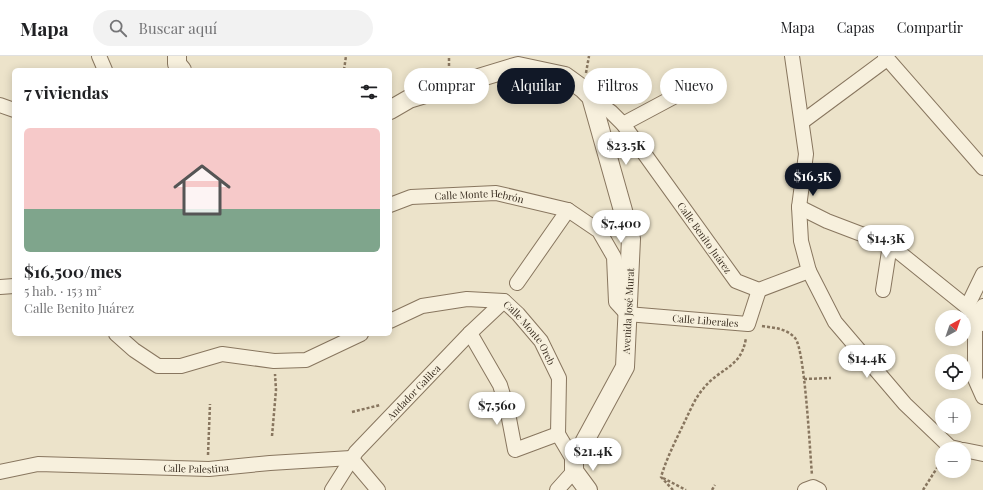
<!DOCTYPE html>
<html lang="es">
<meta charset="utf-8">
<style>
body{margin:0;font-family:"Playfair Display",serif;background:#f2f2f2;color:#202124;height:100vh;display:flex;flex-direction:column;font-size:15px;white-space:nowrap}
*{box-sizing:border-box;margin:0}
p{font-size:13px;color:#757577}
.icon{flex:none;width:22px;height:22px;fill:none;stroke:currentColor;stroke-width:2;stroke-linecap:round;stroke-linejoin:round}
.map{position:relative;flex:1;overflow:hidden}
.panel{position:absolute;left:12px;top:12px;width:380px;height:268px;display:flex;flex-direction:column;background:#fff;border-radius:6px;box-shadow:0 2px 10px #0003}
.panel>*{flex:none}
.top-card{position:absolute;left:404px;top:12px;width:380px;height:36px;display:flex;gap:8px}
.needle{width:26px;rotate:40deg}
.controls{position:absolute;left:935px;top:254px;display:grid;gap:8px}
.controls a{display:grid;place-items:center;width:36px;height:36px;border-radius:50%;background:#fff;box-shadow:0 2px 10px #0003;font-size:20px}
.price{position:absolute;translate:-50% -34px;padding:0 9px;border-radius:14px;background:#fff;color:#222;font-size:13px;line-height:26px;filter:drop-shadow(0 1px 2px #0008)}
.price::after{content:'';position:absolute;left:50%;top:24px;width:12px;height:9px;margin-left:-6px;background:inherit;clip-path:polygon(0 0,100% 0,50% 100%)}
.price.on{background:#111827;color:#fff}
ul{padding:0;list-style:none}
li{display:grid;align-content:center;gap:8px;height:212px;padding:0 12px}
li span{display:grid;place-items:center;height:124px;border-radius:6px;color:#555}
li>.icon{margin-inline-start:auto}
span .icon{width:72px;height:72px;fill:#fffc;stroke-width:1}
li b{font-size:17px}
h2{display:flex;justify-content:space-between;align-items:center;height:48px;padding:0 12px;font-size:17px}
.chip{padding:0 14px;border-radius:18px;background:#fff;box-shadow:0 2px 10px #0003;font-size:14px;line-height:36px}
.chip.on{background:#111827;color:#fff}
header{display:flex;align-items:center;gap:24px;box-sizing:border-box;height:56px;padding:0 20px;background:#fff;border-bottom:1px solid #e0e0e0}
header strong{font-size:19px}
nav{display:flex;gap:22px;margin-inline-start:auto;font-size:14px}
.search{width:280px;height:36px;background:#f2f2f2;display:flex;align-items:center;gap:10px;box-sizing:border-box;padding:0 14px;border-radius:22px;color:#757577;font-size:15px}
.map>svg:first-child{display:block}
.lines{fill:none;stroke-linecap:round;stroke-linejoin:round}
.minor-casing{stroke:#88765f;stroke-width:16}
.tertiary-casing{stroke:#88765f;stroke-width:20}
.path{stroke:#88765f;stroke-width:2.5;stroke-dasharray:3 2;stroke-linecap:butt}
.minor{stroke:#f7f0dd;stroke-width:14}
.tertiary{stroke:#f7f0dd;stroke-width:18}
.labels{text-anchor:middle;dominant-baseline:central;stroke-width:3;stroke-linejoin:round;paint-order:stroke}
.street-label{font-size:10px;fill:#3a2e21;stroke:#f4edd9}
</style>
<header>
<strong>Mapa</strong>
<div class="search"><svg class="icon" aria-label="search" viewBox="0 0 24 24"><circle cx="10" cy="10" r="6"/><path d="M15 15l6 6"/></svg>Buscar aquí</div>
<nav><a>Mapa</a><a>Capas</a><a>Compartir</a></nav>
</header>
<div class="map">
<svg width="983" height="434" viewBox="0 0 983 434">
<rect width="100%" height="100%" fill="#ece3ca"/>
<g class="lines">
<defs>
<g id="minor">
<path d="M99,0L105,14"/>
<path d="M885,0L983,112"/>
<path id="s1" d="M591,41L611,56L623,68L736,225L759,234L809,215L801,185L799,151L806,98L792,0"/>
<path d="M0,49L14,54"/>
<path d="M802,66L887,3"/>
<path d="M623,68L696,29"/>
<path id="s2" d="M390,149L411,141L496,137L568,154L599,175L614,201L616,246L627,258L748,268L759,234"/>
<path d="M799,151L827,165L890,189L967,251L983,268"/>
<path d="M809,215L835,266L905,348L950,391L959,393"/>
<path d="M517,227L568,154"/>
<path d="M0,231L14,230"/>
<path d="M883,234L890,189"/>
<path d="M983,250L975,260V323L983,341"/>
<path d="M967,251L983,218"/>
<path id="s3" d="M390,265L422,250L467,243L504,245L518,258L541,285L559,322L558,378"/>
<path d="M470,277L500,329L507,352L515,394L558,378"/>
<path d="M116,278L134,294L158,310H181L222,298L274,305L306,304L361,278"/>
<path d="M558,378L574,405"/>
<path d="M964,394L983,398"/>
<path id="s4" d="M0,416L38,408L209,413L270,407L351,402L378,434"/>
<path id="s5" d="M332,434L356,396L470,277L504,245"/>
<path d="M557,434L574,415"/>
<path d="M805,434L813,431L819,434"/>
</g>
<path id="tertiary" d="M177,0V8L182,14
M390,54L409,43L518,10L565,20L583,33L591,41L631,183L625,311L574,405V415L588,434"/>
</defs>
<!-- minor casing -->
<use href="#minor" class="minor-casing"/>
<!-- tertiary casing -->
<use href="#tertiary" class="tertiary-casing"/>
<!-- path -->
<path class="path" d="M344,14L346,0
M449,15V0
M586,17L589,0
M762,270C774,272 786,272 795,282C805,293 810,398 812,419
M804,323L831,322
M352,356L380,349
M272,380L276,334L275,318
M208,399L210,348
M663,422L686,434
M673,434L661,421C667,401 676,384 685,365C690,355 695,342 703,333C720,311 741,313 746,282
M712,434L715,429
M923,434L942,404"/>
<!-- minor -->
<use href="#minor" class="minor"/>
<!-- tertiary -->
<use href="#tertiary" class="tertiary"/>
</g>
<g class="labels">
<!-- street labels -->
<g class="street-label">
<text stroke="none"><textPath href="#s2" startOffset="91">Calle Monte Hebrón</textPath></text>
<text stroke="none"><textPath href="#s1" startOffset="182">Calle Benito Juárez</textPath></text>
<text transform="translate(628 255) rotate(-87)">Avenida José Murat</text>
<text stroke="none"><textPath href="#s2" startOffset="389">Calle Liberales</textPath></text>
<text stroke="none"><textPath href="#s3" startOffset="159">Calle Monte Oreb</textPath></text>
<text stroke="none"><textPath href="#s5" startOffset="128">Andador Galilea</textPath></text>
<text stroke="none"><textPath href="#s4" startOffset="197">Calle Palestina</textPath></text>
</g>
</g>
</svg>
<div class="controls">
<a><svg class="needle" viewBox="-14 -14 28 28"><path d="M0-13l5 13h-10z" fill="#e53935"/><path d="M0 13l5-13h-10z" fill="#757577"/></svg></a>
<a><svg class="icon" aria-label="locate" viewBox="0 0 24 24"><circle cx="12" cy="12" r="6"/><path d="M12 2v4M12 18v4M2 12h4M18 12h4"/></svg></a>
<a>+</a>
<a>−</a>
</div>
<b class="price" style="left:626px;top:110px">$23.5K</b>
<b class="price on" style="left:813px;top:141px">$16.5K</b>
<b class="price" style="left:621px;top:188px">$7,400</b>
<b class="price" style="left:886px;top:203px">$14.3K</b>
<b class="price" style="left:867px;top:323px">$14.4K</b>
<b class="price" style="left:497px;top:370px">$7,560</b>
<b class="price" style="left:593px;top:416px">$21.4K</b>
<div class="top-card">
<a class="chip">Comprar</a>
<a class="chip on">Alquilar</a>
<a class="chip">Filtros</a>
<a class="chip">Nuevo</a>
</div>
<section class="panel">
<h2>7 viviendas<svg class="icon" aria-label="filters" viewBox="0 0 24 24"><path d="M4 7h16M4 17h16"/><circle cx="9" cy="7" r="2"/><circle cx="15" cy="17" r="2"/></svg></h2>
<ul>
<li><span style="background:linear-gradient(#f6c9c9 65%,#7fa58c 0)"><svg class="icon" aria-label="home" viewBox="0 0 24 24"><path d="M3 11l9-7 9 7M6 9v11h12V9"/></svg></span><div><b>$16,500/mes</b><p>5 hab. · 153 m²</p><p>Calle Benito Juárez</p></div></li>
</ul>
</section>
</div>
